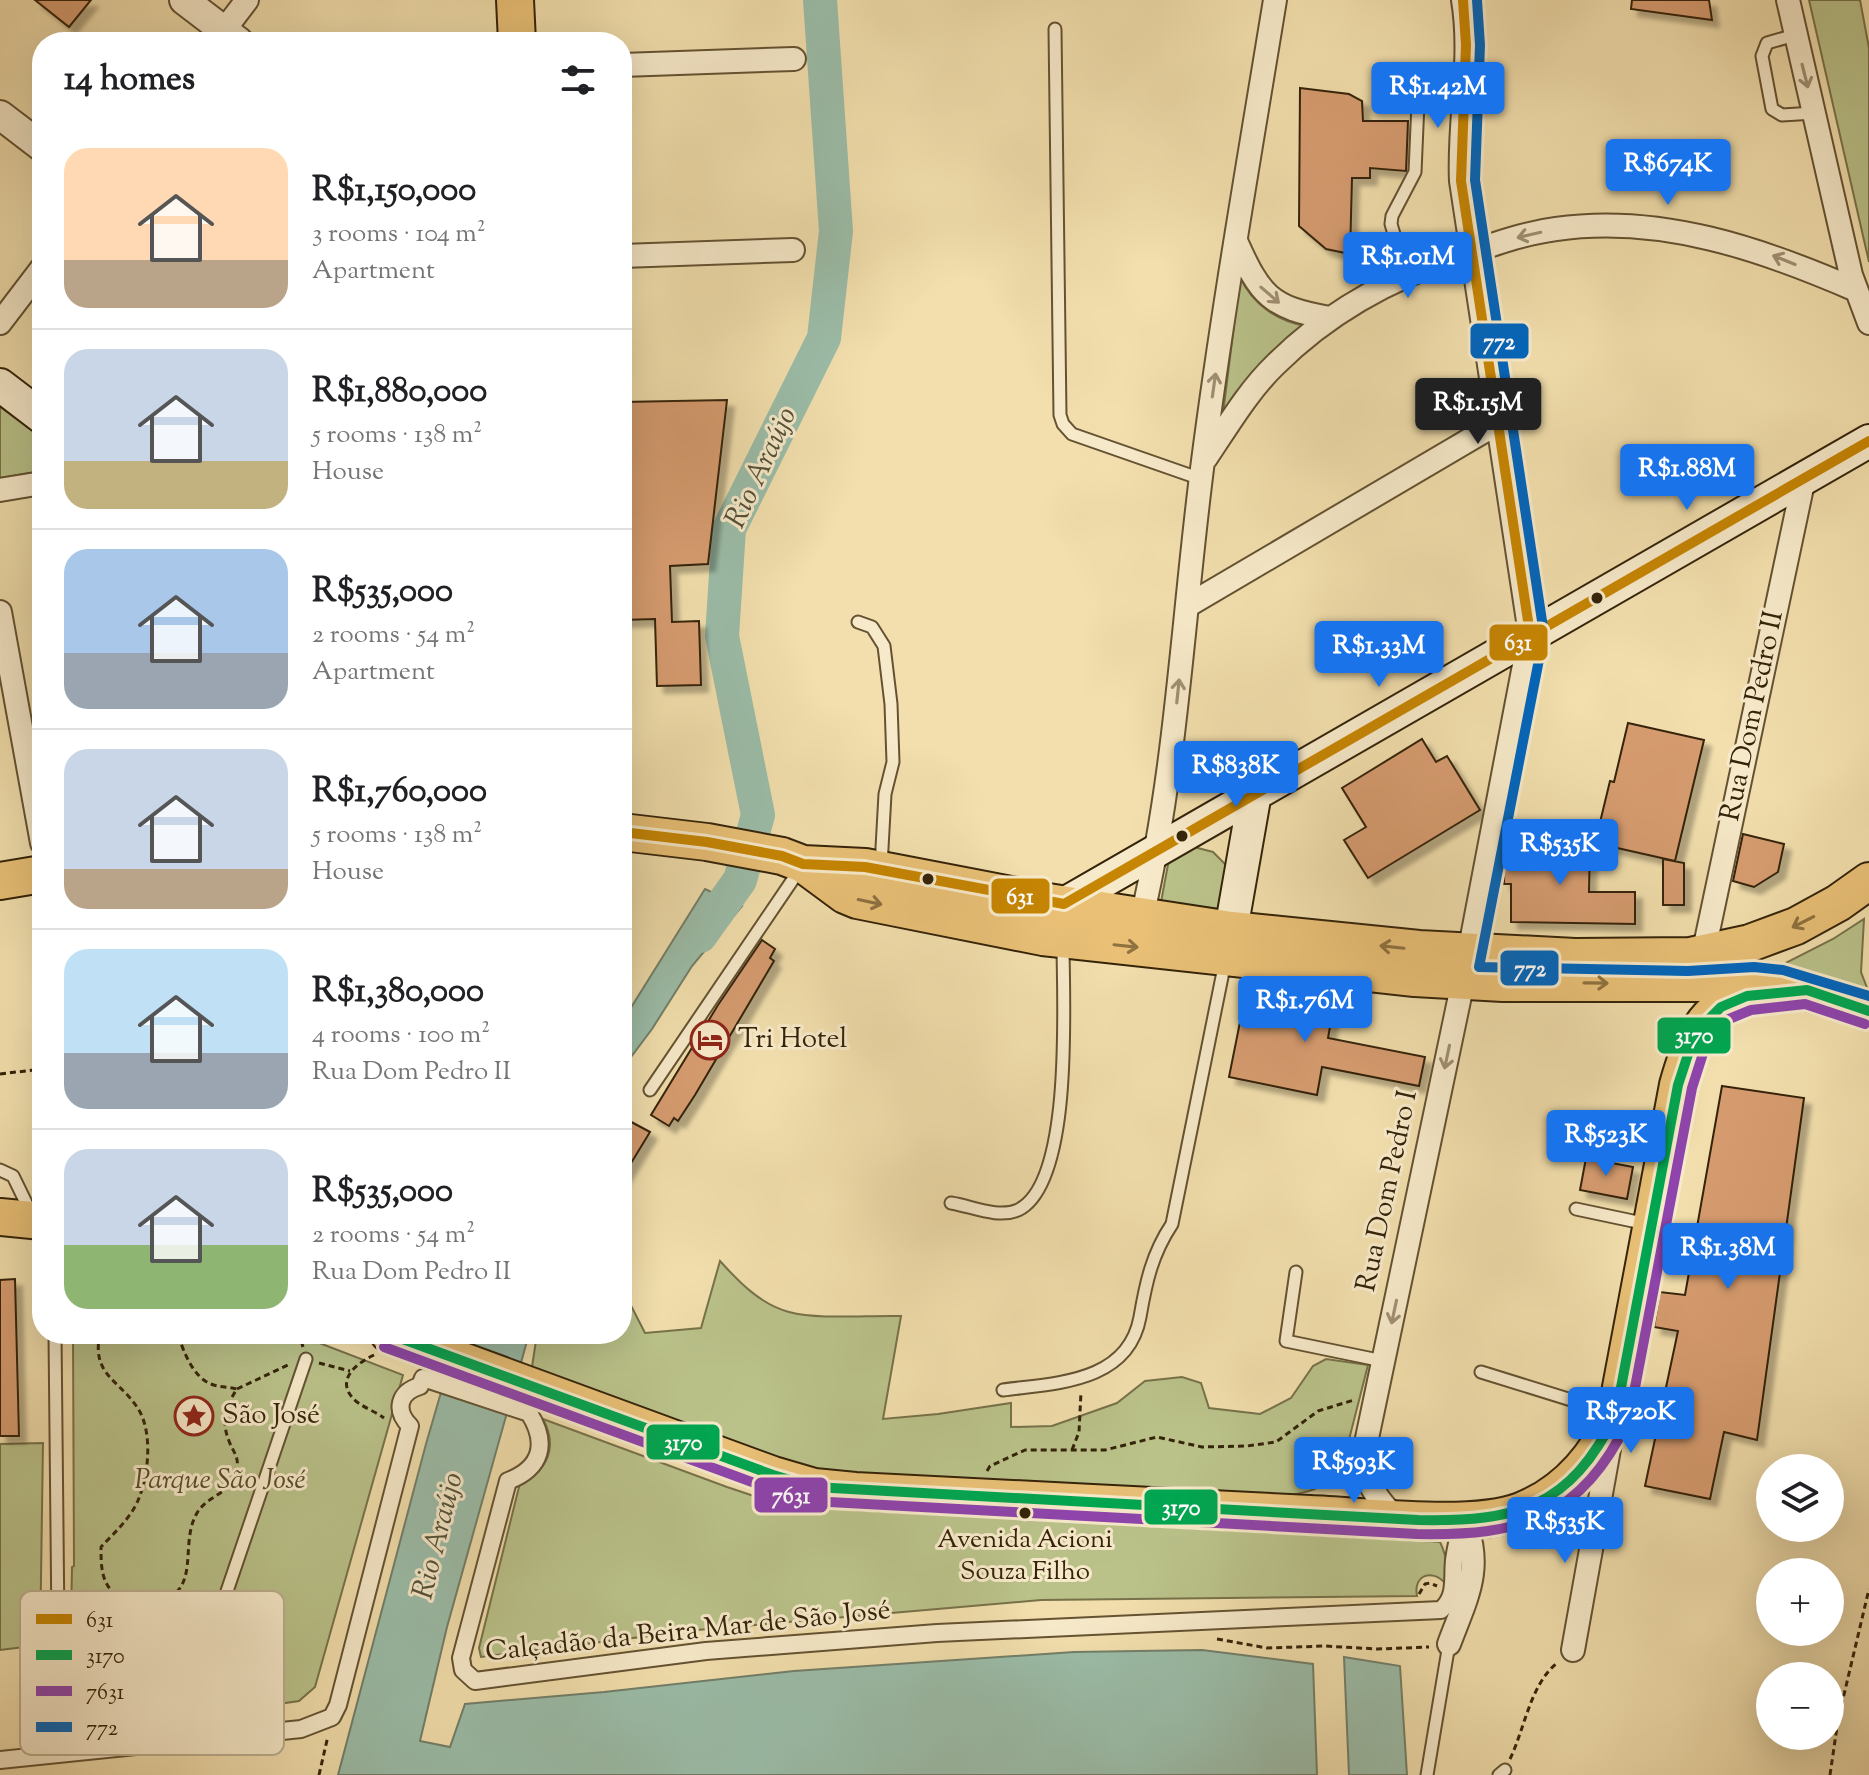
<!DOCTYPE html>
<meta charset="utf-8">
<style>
body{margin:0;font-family:"Sorts Mill Goudy",serif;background:#f6f6f6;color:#202124;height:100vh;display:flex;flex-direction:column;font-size:30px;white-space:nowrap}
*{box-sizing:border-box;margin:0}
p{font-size:26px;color:#757577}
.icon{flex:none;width:44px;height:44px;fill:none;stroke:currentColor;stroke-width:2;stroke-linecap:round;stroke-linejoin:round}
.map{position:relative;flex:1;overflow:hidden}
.side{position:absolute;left:32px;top:32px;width:600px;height:1312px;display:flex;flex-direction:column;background:#fff;border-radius:32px;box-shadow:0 8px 32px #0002}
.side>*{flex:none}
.fabs{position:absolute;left:1756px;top:1454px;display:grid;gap:16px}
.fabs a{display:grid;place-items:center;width:88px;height:88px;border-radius:50%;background:#fff;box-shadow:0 8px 32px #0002;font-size:40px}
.price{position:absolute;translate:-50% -68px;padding:0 18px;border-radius:8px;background:#1a73e8;color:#fff;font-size:26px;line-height:52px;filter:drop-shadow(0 2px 4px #0008)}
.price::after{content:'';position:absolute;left:50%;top:48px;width:24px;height:18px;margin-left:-12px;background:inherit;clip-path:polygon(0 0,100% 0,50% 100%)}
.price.selected{background:#222;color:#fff}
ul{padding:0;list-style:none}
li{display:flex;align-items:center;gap:24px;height:200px;padding:0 32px}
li+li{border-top:2px solid #e0e0e0}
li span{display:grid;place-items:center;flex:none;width:224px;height:160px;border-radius:24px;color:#555}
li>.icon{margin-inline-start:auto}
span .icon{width:96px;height:96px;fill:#fffc;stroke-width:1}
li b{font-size:34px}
h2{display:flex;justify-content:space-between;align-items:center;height:96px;padding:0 32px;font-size:34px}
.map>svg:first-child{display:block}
.green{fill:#bac28a;stroke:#77724a;stroke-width:2}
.water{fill:#9bbda9;stroke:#727f69;stroke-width:2}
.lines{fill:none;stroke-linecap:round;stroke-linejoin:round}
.river{stroke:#9bbda9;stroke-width:34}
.building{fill:#d69c6f;stroke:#342309;stroke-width:2;filter:url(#shadow)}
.service-casing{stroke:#645232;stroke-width:15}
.pedestrian-casing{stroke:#645232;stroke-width:20}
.minor-casing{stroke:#645232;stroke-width:26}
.tertiary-casing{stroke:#645232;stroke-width:32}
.secondary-casing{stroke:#342309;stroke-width:36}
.primary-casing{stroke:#342309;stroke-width:40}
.path{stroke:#342309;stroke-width:3;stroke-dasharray:6 4;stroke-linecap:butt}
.service{stroke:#f7eaca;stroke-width:11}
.pedestrian{stroke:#f7eaca;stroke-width:16}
.minor{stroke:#f7eaca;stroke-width:22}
.tertiary{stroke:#f7eaca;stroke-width:28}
.secondary{stroke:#f7eaca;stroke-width:32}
.primary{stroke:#e9c076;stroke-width:36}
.bus-1-casing{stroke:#f7eaca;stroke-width:16}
.bus-2-casing{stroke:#f7eaca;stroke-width:16}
.bus-3-casing{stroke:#f7eaca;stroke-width:16}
.bus-4-casing{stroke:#f7eaca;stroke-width:16}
.bus-1{stroke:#c68502;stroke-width:10}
.bus-2{stroke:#00a651;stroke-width:10}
.bus-3{stroke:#8e44ad;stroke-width:10}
.bus-4{stroke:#0065bd;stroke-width:10}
.oneway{stroke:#9f9073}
.oneway2{stroke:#8e7240}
.bus-dot{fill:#342309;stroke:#f7eaca;stroke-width:3}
.labels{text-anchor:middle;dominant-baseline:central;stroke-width:6;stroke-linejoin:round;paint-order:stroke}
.bus-label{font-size:26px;fill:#342309;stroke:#f7eaca}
.street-label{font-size:28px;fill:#342309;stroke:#f7eaca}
.poi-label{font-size:28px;fill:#342309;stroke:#f7eaca;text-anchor:start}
.park-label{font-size:28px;font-style:italic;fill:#564b29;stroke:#f7eaca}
.water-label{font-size:30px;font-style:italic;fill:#535139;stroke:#f7eaca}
.key{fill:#f7eaca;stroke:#bcae90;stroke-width:2}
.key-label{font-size:22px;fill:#342309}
.line-badge{stroke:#f7eaca;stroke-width:3}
.badge-label{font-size:22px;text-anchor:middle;font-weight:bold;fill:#fff}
</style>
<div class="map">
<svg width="1869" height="1775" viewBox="0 0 1869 1775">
<defs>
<filter id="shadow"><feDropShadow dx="7" dy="7" stdDeviation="2" flood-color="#0004"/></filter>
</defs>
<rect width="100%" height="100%" fill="#f2dfad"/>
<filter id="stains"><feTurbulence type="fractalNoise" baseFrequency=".0025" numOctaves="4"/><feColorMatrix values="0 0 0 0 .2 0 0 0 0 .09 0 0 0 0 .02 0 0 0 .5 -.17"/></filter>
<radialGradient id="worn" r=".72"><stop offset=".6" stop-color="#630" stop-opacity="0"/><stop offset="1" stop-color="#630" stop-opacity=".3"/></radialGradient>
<!-- green -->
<path class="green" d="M1809,0H1860L1869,48V262Z
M1240,277C1252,303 1277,322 1306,326L1221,430Z
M0,404L42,435V471L0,478Z
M1190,846L1213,852L1227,866L1220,909L1161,902L1169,859Z
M1864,919L1861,972L1869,993L1776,968L1833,939Z
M720,1261C739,1282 760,1304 789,1312C819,1320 868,1315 901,1316L883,1419L938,1414L1011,1403V1427L1052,1426L1117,1403L1145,1381L1182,1377L1201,1383L1209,1408L1260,1414L1291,1398L1313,1366L1326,1359L1368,1365L1341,1471C1323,1493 1293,1495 1267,1498L816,1472L569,1384L532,1367L537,1334H622V1288L645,1333L701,1328Z
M73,1334H296L403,1375L315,1687L299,1701L190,1717L75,1728V1623L71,1617L72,1567L74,1566Z
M543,1419L727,1487L769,1501L811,1507L1440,1542C1447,1557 1448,1567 1445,1583C1431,1568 1413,1576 1417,1596L1041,1600L697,1630L481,1657L479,1648L520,1483C548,1471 558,1447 543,1419Z
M43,1443L40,1645L0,1650V1444Z"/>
<!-- water -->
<path class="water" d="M705,889L742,906L692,966L652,1029L622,1069V1022Z
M458,1334H529L447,1627L420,1741L450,1747L465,1704L604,1692L794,1671L1074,1652L1202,1650L1313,1664L1317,1775H338L426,1444Z
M1344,1657L1400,1666L1407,1775H1349Z"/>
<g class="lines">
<!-- river -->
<path class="river" d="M700,936L740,880L758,815L722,636L729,529L824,338L836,231L820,0"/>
</g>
<!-- building -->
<path class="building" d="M35,0H91L69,27Z
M1632,0H1709L1712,20L1631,9Z
M1300,88L1349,94L1362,101L1363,121H1408L1406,171L1370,168V178H1352L1350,254L1326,249L1299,226Z
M727,400L708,564L670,566L672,622L699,621L701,685L657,686L655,619L622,620V402Z
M1628,723L1704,740L1675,861L1595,843L1610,781L1614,782Z
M1422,739L1436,762L1447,756L1480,810L1368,878L1344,840L1366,827L1342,788Z
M1743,834L1784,844L1778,872L1754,887L1733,881Z
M1505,844L1590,845L1589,892H1635V924L1511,922V884H1504Z
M1663,859L1684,863V905H1663Z
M762,940L775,949L770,958L774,961L695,1095L678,1121L674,1118L669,1126L651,1115L718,1005Z
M1248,982L1335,999L1328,1038L1425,1057L1419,1086L1322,1067L1317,1095L1229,1077Z
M1722,1086L1804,1098L1757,1440L1724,1432L1710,1499L1645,1486L1678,1331L1654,1327L1660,1292L1685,1295Z
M622,1117L650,1132L622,1178Z
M1586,1158L1633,1167L1627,1199L1580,1190Z
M15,1279L19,1436H0V1280Z"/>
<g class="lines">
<defs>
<path id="service" d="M1055,29L1060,415L1063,424L1072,434L1201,479
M1795,35L1767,43L1762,56L1772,109L1782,115L1814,113
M1406,275L1391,224L1392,216L1415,172L1418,103
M858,622L872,627L884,646L891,704L893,762L885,794L881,866
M650,1090L800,869
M0,1170L13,1176L31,1213
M951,1203C971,1206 998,1219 1018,1210C1074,1183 1063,998 1063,944
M1576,1209L1647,1224
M1296,1272L1286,1341L1383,1361
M55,1334L58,1627L65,1642L77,1653L188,1640L209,1626L224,1600L306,1359
M1481,1372L1610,1412
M1003,1390C1055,1383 1128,1383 1140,1317C1146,1282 1152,1254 1172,1224L1225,962
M1427,1775L1449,1644
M1499,1775L1505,1770"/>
<path id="pedestrian" d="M0,1760L301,1729L332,1717L338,1705L410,1426C394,1410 399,1392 420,1386L423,1378L529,1413C548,1443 542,1468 508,1481L461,1658L463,1670L475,1681L706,1651L937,1633L1441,1610C1457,1596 1452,1579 1454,1560C1456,1546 1459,1533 1464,1520"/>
<path id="minor" d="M1788,0L1851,275L1869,323
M215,42L247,0
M622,65L794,59
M1236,241C1260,295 1270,308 1330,318
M622,256L793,250
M0,323L42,268
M1206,458C1227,427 1248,391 1275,365C1327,313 1392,277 1462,255C1492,245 1524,233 1556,229C1660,214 1762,249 1856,290
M0,490L42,483
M1187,606L1498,423
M0,612L42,843
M1142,917C1177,767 1183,613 1203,461C1223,307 1250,153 1275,0
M1703,955L1804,478
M1396,1518C1378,1501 1369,1486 1362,1462L1469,953L1530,634L1461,181C1458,121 1473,60 1463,0
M1449,1644C1466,1598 1484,1569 1464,1520
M1573,1650L1611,1438"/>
<path id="tertiary" d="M184,0L239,42
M0,115L42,147"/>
<path id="secondary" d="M0,385L42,417
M1064,904L1869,441
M1231,930L1255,793"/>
<path id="primary" d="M515,0L517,42
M622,832L707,842L782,856L803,864L845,895L857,900L1043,937L1415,978L1503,983H1779L1869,1011
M803,864L865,867L1048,902L1231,930L1419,949L1575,957L1690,956L1750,943L1796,926L1838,903L1869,881
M0,881L42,874
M0,1217L42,1221
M389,1334L773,1475L814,1487L855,1491C1007,1499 1158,1506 1310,1514C1367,1516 1470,1530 1521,1511C1567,1493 1596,1458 1616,1414L1678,1085C1702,999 1724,996 1807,990"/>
</defs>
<!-- service casing -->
<use href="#service" class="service-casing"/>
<!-- pedestrian casing -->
<use href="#pedestrian" class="pedestrian-casing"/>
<!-- minor casing -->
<use href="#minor" class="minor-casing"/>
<!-- tertiary casing -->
<use href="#tertiary" class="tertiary-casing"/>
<!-- secondary casing -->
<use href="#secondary" class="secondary-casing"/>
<!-- primary casing -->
<use href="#primary" class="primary-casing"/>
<!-- path -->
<path class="path" d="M0,1074L42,1069
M100,1334C91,1374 119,1380 137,1407C153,1430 149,1473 139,1498C132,1517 114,1533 101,1547C101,1566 101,1585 118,1596C128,1602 142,1605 154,1603C204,1593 178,1545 197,1513C209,1493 233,1495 237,1469C239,1456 233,1452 229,1441C221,1422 226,1405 237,1389C228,1387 218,1387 211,1384C193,1377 183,1351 178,1334
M299,1334L303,1347
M374,1355C355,1364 333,1382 357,1402C365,1408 376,1412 384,1418
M319,1363L350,1371
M237,1389L288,1365
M1072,1450L1079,1432L1081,1392
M987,1471L990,1466L1025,1450H1105L1157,1437L1202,1447L1247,1446L1276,1442L1318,1411L1354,1400
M1419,1594L1425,1584L1430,1583L1437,1586
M134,1602L137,1630
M1217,1639L1267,1648L1325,1646L1377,1649L1429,1647
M141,1661L150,1729
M1510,1759C1525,1728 1530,1685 1557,1663
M319,1775L328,1736
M1830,1775L1838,1720L1869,1589"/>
<!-- service -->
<use href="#service" class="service"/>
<!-- pedestrian -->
<use href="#pedestrian" class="pedestrian"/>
<!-- minor -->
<use href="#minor" class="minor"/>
<!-- tertiary -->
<use href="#tertiary" class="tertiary"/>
<!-- secondary -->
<use href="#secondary" class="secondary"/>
<!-- primary -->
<use href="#primary" class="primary"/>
<defs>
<path id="bus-1" d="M1463,0L1466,45L1461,181L1530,634
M622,832L707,842L782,856L803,864L865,867L1064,904L1869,441"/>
<path id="bus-2" d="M389,1334L773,1475L814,1487L1418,1520C1517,1522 1570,1508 1616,1414L1678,1085L1695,1033L1721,1007L1747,996L1807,990L1869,1011"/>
<path id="bus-3" d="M384,1347L768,1488L811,1501L1417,1534C1522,1536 1581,1519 1629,1419L1692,1088L1707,1041L1729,1019L1751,1010L1805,1004L1865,1024"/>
<path id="bus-4" d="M1477,0L1480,45L1475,180L1544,634L1479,967L1688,971L1754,967L1783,970L1869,996"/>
</defs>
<!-- bus-1 casing -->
<use href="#bus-1" class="bus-1-casing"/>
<!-- bus-2 casing -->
<use href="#bus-2" class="bus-2-casing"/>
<!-- bus-3 casing -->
<use href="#bus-3" class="bus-3-casing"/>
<!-- bus-4 casing -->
<use href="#bus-4" class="bus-4-casing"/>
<!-- bus-1 -->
<use href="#bus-1" class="bus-1"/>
<!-- bus-2 -->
<use href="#bus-2" class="bus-2"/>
<!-- bus-3 -->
<use href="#bus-3" class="bus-3"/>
<!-- bus-4 -->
<use href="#bus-4" class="bus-4"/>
</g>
<!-- one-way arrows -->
<defs><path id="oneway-shaft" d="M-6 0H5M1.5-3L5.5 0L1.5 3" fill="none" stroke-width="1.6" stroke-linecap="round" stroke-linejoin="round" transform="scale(2)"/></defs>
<g class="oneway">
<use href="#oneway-shaft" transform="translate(1805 76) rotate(76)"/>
<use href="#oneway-shaft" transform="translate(1529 235) rotate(167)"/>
<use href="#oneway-shaft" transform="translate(1784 260) rotate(-158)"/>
<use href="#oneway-shaft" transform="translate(1270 295) rotate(41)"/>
<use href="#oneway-shaft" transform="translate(1214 385) rotate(-82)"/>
<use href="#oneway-shaft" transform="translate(1178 691) rotate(-84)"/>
<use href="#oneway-shaft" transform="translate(1447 1057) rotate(102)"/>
<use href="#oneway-shaft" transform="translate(1394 1312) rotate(102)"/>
</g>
<g class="oneway2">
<use href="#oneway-shaft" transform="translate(870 902) rotate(12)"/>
<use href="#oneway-shaft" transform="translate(1803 922) rotate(153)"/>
<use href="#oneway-shaft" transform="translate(1126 946) rotate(6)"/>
<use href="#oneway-shaft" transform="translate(1392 947) rotate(-174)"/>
<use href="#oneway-shaft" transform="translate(1596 983) rotate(1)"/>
</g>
<!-- icons -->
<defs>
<symbol id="hotel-ring" viewBox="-11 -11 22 22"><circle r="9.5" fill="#f7eaca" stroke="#8f2418" stroke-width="1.5"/><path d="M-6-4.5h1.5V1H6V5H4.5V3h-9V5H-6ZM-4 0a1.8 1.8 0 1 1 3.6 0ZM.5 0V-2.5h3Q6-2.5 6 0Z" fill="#8f2418"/></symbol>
<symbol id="sight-ring" viewBox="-11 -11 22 22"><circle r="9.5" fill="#f7eaca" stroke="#8f2418" stroke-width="1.5"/><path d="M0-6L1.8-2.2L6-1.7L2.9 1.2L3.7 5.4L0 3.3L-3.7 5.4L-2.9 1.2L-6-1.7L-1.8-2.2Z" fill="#8f2418"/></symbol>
</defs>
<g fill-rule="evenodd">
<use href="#hotel-ring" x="688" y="1018" width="44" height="44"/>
<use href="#sight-ring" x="172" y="1394" width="44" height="44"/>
</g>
<!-- markers -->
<g class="bus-dot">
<circle cx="1597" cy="598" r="7"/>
<circle cx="1182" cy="836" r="7"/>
<circle cx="928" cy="879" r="7"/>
<circle cx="1025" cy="1513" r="7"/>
</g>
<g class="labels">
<!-- bus labels -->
<g class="bus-label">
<text x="1025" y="1540">Avenida Acioni<tspan x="1025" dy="32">Souza Filho</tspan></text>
</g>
<!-- street labels -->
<g class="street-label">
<text transform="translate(1753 716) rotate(-78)">Rua Dom Pedro II</text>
<text transform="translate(1388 1191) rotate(-78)">Rua Dom Pedro I</text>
<text transform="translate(688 1632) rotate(-6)">Calçadão da Beira Mar de São José</text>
</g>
<!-- poi labels -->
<g class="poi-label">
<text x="738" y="1040">Tri Hotel</text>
<text x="222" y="1416">São José</text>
</g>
<!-- park labels -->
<g class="park-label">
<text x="220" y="1481">Parque São José</text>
</g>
<!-- water labels -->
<g class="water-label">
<text transform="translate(762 468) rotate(-65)">Rio Araújo</text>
<text transform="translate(439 1536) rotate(-76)">Rio Araújo</text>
</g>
</g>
<!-- legend -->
<rect x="20" y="1591" width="264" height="164" rx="12" class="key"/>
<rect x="36" y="1614" width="36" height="10" fill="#c68502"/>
<rect x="36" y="1650" width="36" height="10" fill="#00a651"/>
<rect x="36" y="1686" width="36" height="10" fill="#8e44ad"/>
<rect x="36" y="1722" width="36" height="10" fill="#0065bd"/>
<g class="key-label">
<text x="86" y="1627">631</text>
<text x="86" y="1663">3170</text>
<text x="86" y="1699">7631</text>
<text x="86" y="1735">772</text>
</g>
<g class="line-badge">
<rect x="1469" y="322" width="61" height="38" rx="8" fill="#0065bd"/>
<rect x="1488" y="623" width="61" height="39" rx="8" fill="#c68502"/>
<rect x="990" y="877" width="61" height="38" rx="8" fill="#c68502"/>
<rect x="1499" y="949" width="61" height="38" rx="8" fill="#0065bd"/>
<rect x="1656" y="1016" width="76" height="39" rx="8" fill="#00a651"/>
<rect x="645" y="1423" width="76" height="38" rx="8" fill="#00a651"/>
<rect x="753" y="1476" width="76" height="38" rx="8" fill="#8e44ad"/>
<rect x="1143" y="1488" width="76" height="38" rx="8" fill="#00a651"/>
</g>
<g class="badge-label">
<text x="1499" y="349">772</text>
<text x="1518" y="650">631</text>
<text x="1020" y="904">631</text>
<text x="1530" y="976">772</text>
<text x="1694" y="1043">3170</text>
<text x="683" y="1450">3170</text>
<text x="791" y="1503">7631</text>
<text x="1181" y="1515">3170</text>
</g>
<rect width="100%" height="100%" filter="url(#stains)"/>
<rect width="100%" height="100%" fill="url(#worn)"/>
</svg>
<div class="fabs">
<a><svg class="icon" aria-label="layers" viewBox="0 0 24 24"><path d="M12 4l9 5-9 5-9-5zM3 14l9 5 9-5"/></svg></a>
<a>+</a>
<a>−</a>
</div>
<b class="price" style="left:1438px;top:130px">R$1.42M</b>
<b class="price" style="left:1668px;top:207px">R$674K</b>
<b class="price" style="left:1408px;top:300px">R$1.01M</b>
<b class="price selected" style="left:1478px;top:446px">R$1.15M</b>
<b class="price" style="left:1687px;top:512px">R$1.88M</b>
<b class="price" style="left:1379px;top:689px">R$1.33M</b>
<b class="price" style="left:1236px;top:809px">R$838K</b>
<b class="price" style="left:1560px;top:887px">R$535K</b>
<b class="price" style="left:1305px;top:1044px">R$1.76M</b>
<b class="price" style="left:1606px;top:1178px">R$523K</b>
<b class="price" style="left:1728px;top:1291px">R$1.38M</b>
<b class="price" style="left:1631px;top:1455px">R$720K</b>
<b class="price" style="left:1354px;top:1505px">R$593K</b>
<b class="price" style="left:1565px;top:1565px">R$535K</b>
<section class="side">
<h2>14 homes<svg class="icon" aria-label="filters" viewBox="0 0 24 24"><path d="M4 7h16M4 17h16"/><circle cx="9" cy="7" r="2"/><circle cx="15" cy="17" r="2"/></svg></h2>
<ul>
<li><span style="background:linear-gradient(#ffd9b3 70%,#b9a48a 0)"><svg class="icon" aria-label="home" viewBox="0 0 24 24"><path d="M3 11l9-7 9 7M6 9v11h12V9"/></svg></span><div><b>R$1,150,000</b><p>3 rooms · 104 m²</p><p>Apartment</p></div></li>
<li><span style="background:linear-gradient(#c9d6e8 70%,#c2b280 0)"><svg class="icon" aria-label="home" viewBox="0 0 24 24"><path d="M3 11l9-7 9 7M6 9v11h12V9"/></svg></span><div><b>R$1,880,000</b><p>5 rooms · 138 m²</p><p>House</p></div></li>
<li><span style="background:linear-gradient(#a9c7e8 65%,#9aa5b1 0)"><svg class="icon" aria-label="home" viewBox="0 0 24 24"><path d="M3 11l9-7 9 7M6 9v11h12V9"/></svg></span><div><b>R$535,000</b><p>2 rooms · 54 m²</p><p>Apartment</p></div></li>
<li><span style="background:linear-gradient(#c9d6e8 75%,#b9a48a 0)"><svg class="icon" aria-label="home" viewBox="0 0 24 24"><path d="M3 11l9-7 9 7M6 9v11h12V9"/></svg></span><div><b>R$1,760,000</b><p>5 rooms · 138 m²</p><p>House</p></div></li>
<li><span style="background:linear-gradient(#bfe0f5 65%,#9aa5b1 0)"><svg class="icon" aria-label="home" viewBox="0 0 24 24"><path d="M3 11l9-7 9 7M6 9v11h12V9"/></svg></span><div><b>R$1,380,000</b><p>4 rooms · 100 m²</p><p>Rua Dom Pedro II</p></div></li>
<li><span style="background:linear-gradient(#c9d6e8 60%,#8fb573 0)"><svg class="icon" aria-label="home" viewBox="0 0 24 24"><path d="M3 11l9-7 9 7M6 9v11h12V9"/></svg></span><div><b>R$535,000</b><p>2 rooms · 54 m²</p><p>Rua Dom Pedro II</p></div></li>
</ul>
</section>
</div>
